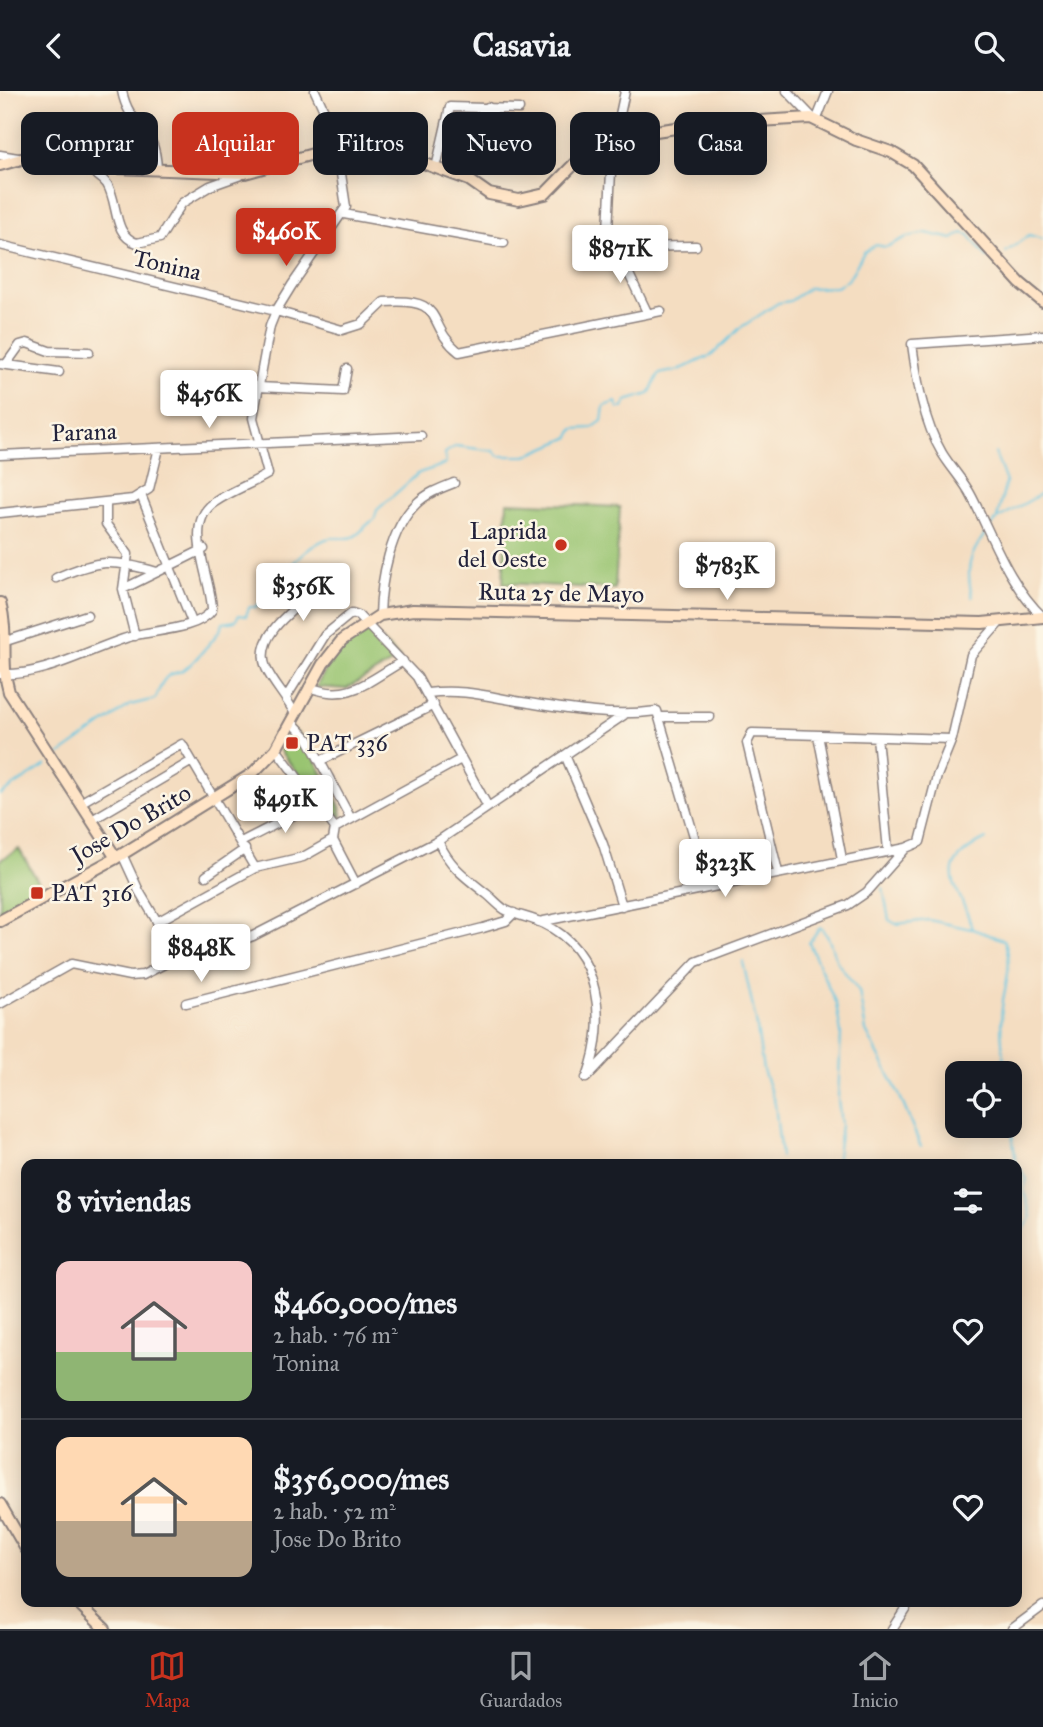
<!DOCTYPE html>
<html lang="es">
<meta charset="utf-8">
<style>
body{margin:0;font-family:"IM FELL Great Primer",serif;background:#20242c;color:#f1f3f6;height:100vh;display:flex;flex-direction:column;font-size:26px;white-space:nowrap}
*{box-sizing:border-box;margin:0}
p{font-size:23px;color:#9ea1a6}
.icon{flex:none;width:38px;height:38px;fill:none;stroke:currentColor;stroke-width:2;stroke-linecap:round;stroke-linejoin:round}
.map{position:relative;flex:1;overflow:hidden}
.panel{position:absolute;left:21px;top:1068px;width:1001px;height:448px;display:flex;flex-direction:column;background:#171b24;border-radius:14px;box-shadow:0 4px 18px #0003}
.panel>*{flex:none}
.top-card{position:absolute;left:21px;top:21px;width:1001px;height:63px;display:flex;gap:14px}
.controls{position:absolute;left:945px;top:970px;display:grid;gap:14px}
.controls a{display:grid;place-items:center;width:77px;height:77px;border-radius:14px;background:#171b24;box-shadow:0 4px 18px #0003;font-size:35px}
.price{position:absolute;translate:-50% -60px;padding:0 16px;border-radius:7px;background:#fff;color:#222;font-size:23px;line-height:46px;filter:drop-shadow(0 2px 4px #0008)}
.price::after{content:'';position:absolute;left:50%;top:42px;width:21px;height:16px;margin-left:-10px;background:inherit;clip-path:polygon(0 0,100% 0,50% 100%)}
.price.selected{background:#c8321e;color:#fff}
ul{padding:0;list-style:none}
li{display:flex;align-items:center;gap:21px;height:175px;padding:0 35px}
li+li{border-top:2px solid #363941}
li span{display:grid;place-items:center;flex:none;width:196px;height:140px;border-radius:14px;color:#555}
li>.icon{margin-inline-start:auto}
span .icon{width:84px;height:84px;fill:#fffc;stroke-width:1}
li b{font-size:30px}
h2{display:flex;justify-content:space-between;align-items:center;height:84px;padding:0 35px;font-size:30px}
.chip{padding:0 24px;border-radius:14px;background:#171b24;box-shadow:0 4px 18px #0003;font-size:24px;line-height:63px}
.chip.selected{background:#c8321e;color:#fff}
header{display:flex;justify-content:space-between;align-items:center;height:91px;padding:0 35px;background:#171b24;font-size:32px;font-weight:700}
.tab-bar{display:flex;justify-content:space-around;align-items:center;height:98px;border-top:2px solid #363941;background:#171b24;font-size:19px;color:#9ea1a6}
.tab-bar a{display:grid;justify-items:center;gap:4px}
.tab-bar .selected{color:#c8321e}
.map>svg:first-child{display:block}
.green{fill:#99c471;stroke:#5e7356;stroke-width:2}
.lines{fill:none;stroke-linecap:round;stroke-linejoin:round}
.stream{stroke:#64c6e2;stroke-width:2}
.street-casing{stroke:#8b807e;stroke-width:11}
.secondary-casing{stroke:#8b807e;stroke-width:14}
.street{stroke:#fff;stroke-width:8}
.secondary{stroke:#ffe4c6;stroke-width:10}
.poi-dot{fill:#c8321e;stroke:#fcf5e5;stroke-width:2.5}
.labels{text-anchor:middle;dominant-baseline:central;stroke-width:5;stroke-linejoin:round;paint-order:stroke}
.street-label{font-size:24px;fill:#22223b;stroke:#fcf5e5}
.poi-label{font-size:24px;fill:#22223b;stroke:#fcf5e5;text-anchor:start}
</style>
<header><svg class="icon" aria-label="back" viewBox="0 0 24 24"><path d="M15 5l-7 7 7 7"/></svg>Casavia<svg class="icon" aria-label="search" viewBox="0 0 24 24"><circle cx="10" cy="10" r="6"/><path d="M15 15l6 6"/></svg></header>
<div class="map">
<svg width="1043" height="1538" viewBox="0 0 1043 1538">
<rect width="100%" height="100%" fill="#fcf5e5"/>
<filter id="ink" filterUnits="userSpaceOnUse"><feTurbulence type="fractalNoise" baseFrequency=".0143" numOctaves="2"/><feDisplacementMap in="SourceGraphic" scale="14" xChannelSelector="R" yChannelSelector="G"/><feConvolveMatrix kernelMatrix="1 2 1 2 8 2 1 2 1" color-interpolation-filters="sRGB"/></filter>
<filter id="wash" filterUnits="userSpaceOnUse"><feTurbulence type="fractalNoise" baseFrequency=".00686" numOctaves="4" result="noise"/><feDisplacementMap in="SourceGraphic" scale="28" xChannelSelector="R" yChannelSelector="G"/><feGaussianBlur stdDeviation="1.57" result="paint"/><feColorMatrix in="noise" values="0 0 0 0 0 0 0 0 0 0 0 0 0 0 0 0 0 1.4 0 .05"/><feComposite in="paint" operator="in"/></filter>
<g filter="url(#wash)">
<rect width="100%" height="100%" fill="#f4ddc1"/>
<!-- green -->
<path class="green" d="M507,411L620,416L615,498L503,492Z
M365,535L400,567L346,598L316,596L334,564Z
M291,636L305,650L341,718L342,727L321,712L280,660Z
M19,758L42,797L0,822V769Z"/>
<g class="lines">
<!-- stream -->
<path class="stream" d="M1006,161L1029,144L1043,148
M995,362L1006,391L997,427
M991,436L997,428L1043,402
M972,506C966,478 968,466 985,443
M59,664L130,614L155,608C159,602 160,593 165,588C170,581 178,583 185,578C192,573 223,539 223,532L235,530L239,524L246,525L249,516H256C275,495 298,459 326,448C334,445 345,449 353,446C362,442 365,433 374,429L377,419L419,382L446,373L445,362L456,355L494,360L498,365H526L570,346L574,338L592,337L602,330L604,315L616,311L618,317H623L626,310L649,303L659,283L679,279L712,264L740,237L778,212L790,210L809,197L836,196L848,189L864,161L876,154L886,156L907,146L926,142L953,148L962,142L969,144L987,167
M0,704L46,674
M986,748C927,778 962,794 972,838L1004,849C1013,871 1007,887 1003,909C999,932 1002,959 1006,982
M883,797L889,829L896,833L929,829L971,838
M743,871L756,930L763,979L775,1013L781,1066
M1010,1027L1016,1072
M836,1073L841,1034L838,1008L841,942L836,913L809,852L820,836L828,846L837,871L859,900L866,940L899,1003L921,1056
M1017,1073L1027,1088L1024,1099L1031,1127L1018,1147"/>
</g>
</g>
<g filter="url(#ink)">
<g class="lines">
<defs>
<path id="street" d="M122,0C130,40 156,32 157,79
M625,0L612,61L608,139L647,221
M787,0L816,30L828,0
M0,64L18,67
M79,73C89,79 100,84 107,93C119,112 112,144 137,152L160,147L182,112L210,95L241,84
M436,77L450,16L519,18
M469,89L478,40L488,16
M344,123L504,152
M0,154L276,220L342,239L361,233L384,211C449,206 424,233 459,261L661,220
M616,156L696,155
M1043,244L912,253C917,289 923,330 942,362C951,377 964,390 972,406C993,447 1009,494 1043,526
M7,272L20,254L27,252L49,260L89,261
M0,273L59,281
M258,296L343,300L347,278
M0,364L421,345
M141,404L192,531
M106,411V433L128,463L123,498L135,545
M0,422L133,408L149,398L159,357
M56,487C98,468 113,468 157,481
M123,498L204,458
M380,524C381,489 390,438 416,413C427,402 441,397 454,392
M6,550L87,524
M0,583C45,586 92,556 136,544C157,539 199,538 212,519C212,488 181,433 215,411C231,400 251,393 268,383L253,327L270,235L276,220L292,194L346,116L335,43L315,0
M309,596C349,612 368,590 403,570
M428,602C464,597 493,607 529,612C572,619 614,626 657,620L709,796
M287,605L325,544L352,522L358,524L417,586L488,716
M295,623C287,607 272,591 266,577C252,542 301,514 323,493
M660,626H710
M291,630L308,648L351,728
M818,644L842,768
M877,646L888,759
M276,658L335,737
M565,664L603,753L622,815
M320,670L434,614
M80,712L182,653L255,777
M92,729L192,670
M333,749L356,793
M438,750C450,776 465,786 488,804C493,808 498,814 504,818C516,825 531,826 544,833C601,860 607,931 588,983
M241,751L317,712
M778,781L747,652L752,642L952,648
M206,785L245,758
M157,831L255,777L303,766L333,749L335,737L461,668
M539,831L906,757L920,751L937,685L952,648L971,564L999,532
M220,857L253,845L438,750L624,624
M186,912L483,837L506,830L514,822
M0,913L71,873L130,885L143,884L178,866L139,800L122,763
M586,987L696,871L848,814L867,801L906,757
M892,1538L910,1510
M1012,1538L1043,1515"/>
<path id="secondary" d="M0,74L25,67H43L116,77L245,82L338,56L366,57L412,68L469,89L489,103L519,109L545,103L583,64L599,53L622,45L703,33L811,27L856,49L891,61L913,74L1020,192L1043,211
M0,512C9,543 0,572 9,601L116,767
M0,830L116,767L252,683L276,658L323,573L342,549L380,524L413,519L982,532L1043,526
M0,1413L26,1458
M76,1510L105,1538"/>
</defs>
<!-- street casing -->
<use href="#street" class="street-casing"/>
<!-- secondary casing -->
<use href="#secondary" class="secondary-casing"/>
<!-- street -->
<use href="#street" class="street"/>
<!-- secondary -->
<use href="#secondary" class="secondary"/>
</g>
</g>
<!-- markers -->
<g class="poi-dot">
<circle cx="561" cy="454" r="7"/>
<rect x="285" y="645" width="14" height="14" rx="3.5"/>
<rect x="30" y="795" width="14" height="14" rx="3.5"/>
</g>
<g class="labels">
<!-- street labels -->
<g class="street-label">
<text transform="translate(167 174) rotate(13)">Tonina</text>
<text transform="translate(84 341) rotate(-2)">Parana</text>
<text transform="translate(561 502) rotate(1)">Ruta 25 de Mayo</text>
<text transform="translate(131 733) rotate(-30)">Jose Do Brito</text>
</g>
<!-- poi labels -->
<g class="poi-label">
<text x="547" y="440" text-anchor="end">Laprida<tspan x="547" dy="28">del Oeste</tspan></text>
<text x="306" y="652">PAT 336</text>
<text x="51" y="802">PAT 316</text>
</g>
</g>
</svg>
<div class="controls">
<a><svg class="icon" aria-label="locate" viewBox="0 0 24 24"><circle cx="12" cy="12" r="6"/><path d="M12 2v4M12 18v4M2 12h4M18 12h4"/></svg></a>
</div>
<b class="price selected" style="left:286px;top:177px">$460K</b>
<b class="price" style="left:620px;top:194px">$871K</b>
<b class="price" style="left:209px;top:339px">$456K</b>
<b class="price" style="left:727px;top:511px">$783K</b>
<b class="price" style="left:303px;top:532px">$356K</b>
<b class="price" style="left:285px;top:744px">$491K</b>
<b class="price" style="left:725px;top:808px">$323K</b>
<b class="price" style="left:201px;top:893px">$848K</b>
<div class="top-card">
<a class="chip">Comprar</a>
<a class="chip selected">Alquilar</a>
<a class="chip">Filtros</a>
<a class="chip">Nuevo</a>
<a class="chip">Piso</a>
<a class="chip">Casa</a>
</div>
<section class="panel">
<h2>8 viviendas<svg class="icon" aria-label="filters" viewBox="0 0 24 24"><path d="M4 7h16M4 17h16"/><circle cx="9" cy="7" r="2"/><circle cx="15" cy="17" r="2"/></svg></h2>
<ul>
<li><span style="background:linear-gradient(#f6c9c9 65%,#8fb573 0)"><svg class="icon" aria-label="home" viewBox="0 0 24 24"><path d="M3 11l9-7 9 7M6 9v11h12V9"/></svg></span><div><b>$460,000/mes</b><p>2 hab. · 76 m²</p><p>Tonina</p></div><svg class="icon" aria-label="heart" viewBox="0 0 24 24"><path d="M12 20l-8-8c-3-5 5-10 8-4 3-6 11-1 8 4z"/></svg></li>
<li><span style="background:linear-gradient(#ffd9b3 60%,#b9a48a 0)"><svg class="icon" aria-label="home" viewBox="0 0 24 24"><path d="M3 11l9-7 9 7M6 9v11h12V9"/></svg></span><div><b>$356,000/mes</b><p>2 hab. · 52 m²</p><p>Jose Do Brito</p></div><svg class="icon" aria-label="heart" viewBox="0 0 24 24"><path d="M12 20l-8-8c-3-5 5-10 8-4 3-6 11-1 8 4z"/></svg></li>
</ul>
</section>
</div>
<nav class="tab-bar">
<a class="selected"><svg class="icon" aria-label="map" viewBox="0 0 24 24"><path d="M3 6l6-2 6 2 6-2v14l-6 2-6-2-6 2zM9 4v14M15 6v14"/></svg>Mapa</a>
<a><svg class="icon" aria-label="saved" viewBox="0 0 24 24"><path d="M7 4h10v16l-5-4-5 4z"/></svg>Guardados</a>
<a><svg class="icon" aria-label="home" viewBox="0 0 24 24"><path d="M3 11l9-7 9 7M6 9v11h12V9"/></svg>Inicio</a>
</nav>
